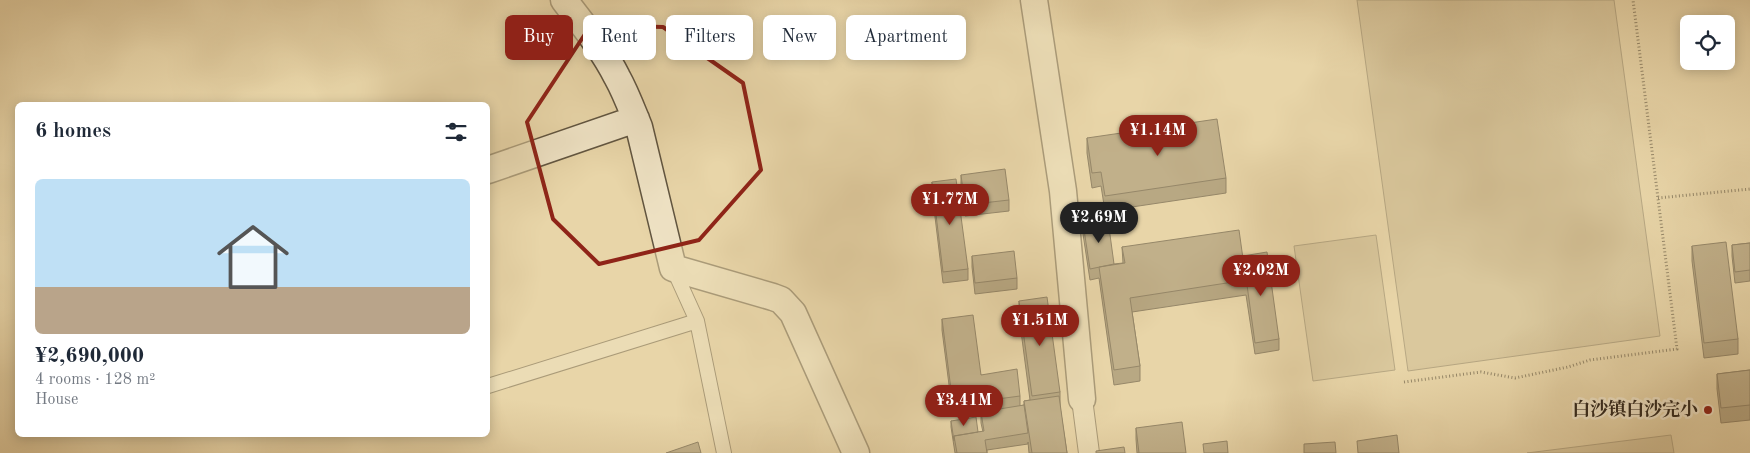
<!DOCTYPE html>
<meta charset="utf-8">
<style>
body{margin:0;font-family:"Old Standard TT","Noto Serif SC",serif;background:#f6f6f7;color:#1f2937;height:100vh;display:flex;flex-direction:column;font-size:19px;white-space:nowrap}
*{box-sizing:border-box;margin:0}
p{font-size:16px;color:#747a83}
.icon{flex:none;width:28px;height:28px;fill:none;stroke:currentColor;stroke-width:2;stroke-linecap:round;stroke-linejoin:round}
.map{position:relative;flex:1;overflow:hidden}
.drawer{position:absolute;left:15px;top:102px;width:475px;height:335px;display:flex;flex-direction:column;background:#fff;border-radius:8px;box-shadow:0 2px 12px #0003}
.drawer>*{flex:none}
.guide{position:absolute;left:505px;top:15px;width:475px;height:45px;display:flex;gap:10px}
.tools{position:absolute;left:1680px;top:15px;display:grid;gap:10px}
.tools a{display:grid;place-items:center;width:55px;height:55px;border-radius:8px;background:#fff;box-shadow:0 2px 12px #0003;font-size:25px}
.price{position:absolute;translate:-50% -42px;padding:0 11px;border-radius:18px;background:#8f2418;color:#fff;font-size:16px;line-height:32px;filter:drop-shadow(0 1px 2px #0008)}
.price::after{content:'';position:absolute;left:50%;top:30px;width:15px;height:11px;margin-left:-8px;background:inherit;clip-path:polygon(0 0,100% 0,50% 100%)}
.price.on{background:#222;color:#fff}
ul{padding:0;list-style:none}
li{display:grid;align-content:center;gap:10px;height:265px;padding:0 20px}
li+li{border-top:1px solid #e0e1e3}
li span{display:grid;place-items:center;height:155px;border-radius:8px;color:#555}
li>.icon{margin-inline-start:auto}
span .icon{width:90px;height:90px;fill:#fffc;stroke-width:1}
li b{font-size:21px}
h2{display:flex;justify-content:space-between;align-items:center;height:60px;padding:0 20px;font-size:21px}
.chip{padding:0 18px;border-radius:8px;background:#fff;box-shadow:0 2px 12px #0003;font-size:18px;line-height:45px}
.chip.on{background:#8f2418;color:#fff}
.map>svg:first-child{display:block}
.green{fill:#c9b891;stroke:#7e7158}
.lines{fill:none;stroke-linecap:round;stroke-linejoin:round}
.service-casing{stroke:#615540;stroke-width:16}
.pedestrian-casing{stroke:#615540;stroke-width:22}
.minor-casing{stroke:#615540;stroke-width:29}
.path{stroke:#342a1e;stroke-width:3;stroke-dasharray:1 2.5;stroke-linecap:butt}
.service{stroke:#f0e4c6;stroke-width:14}
.pedestrian{stroke:#f0e4c6;stroke-width:20}
.minor{stroke:#f0e4c6;stroke-width:26}
.wall{fill:#7e7158;stroke:#342a1e}
.building{fill:#928366;stroke:#342a1e}
.marked{fill:none;stroke:#8f2418;stroke-width:4;stroke-linejoin:round}
.poi-dot{fill:#8f2418;stroke:#f0e4c6;stroke-width:2}
.labels{text-anchor:middle;dominant-baseline:central;stroke-width:5;stroke-linejoin:round;paint-order:stroke}
.poi-label{font-size:18px;font-weight:bold;fill:#342a1e;stroke:#f0e4c6;text-anchor:end}
</style>
<div class="map">
<svg width="1750" height="453" viewBox="0 0 1750 453">
<rect width="100%" height="100%" fill="#e8d5a8"/>
<filter id="stains"><feTurbulence type="fractalNoise" baseFrequency=".004" numOctaves="4"/><feColorMatrix values="0 0 0 0 .2 0 0 0 0 .09 0 0 0 0 .02 0 0 0 .5 -.17"/></filter>
<radialGradient id="worn" r=".72"><stop offset=".6" stop-color="#630" stop-opacity="0"/><stop offset="1" stop-color="#630" stop-opacity=".3"/></radialGradient>
<!-- green -->
<path class="green" d="M1357,0H1614L1660,336L1408,371Z
M1376,235L1395,370L1313,381L1294,246Z
M1671,435L1674,453H1527Z"/>
<g class="lines">
<defs>
<path id="service" d="M673,268L697,321L724,453
M488,386L697,321"/>
<path id="pedestrian" d="M1082,399L1089,453"/>
<path id="minor" d="M564,0C583,25 603,49 617,77C626,93 632,110 639,127L673,268L773,297L781,300L793,313L856,453
M1034,0L1063,191L1082,399
M488,170L636,119"/>
</defs>
<!-- service casing -->
<use href="#service" class="service-casing"/>
<!-- pedestrian casing -->
<use href="#pedestrian" class="pedestrian-casing"/>
<!-- minor casing -->
<use href="#minor" class="minor-casing"/>
<!-- path -->
<path class="path" d="M1658,198L1750,189
M1404,382L1481,372L1515,378L1568,367L1590,360L1677,349L1633,0"/>
<!-- service -->
<use href="#service" class="service"/>
<!-- pedestrian -->
<use href="#pedestrian" class="pedestrian"/>
<!-- minor -->
<use href="#minor" class="minor"/>
</g>
<!-- wall -->
<path class="wall" d="M1087,138L1226,178V193L1105,211L1101,186L1092,188L1087,153Z
M961,175L1009,200V211L965,216L961,186Z
M932,182L968,269V280L943,283L932,192Z
M1083,223L1114,264L1123,263L1122,247L1243,256L1279,339V350L1255,354L1246,295L1132,312L1140,366V381L1114,385L1099,278L1090,280L1083,234Z
M1750,243V281L1735,283L1732,256V245Z
M1692,246L1738,339V354L1704,358L1692,261Z
M972,256L1017,278V289L975,294L972,267Z
M1019,301L1060,392V407L1067,453H1029L1028,442V444L987,450V453H955L951,427V421L978,432H983L981,423V412L953,416L942,330V319L981,375L1020,396V406L1024,405V401L1030,400L1019,316Z
M1750,370V420L1721,423L1717,389V374Z
M1136,428L1186,453H1137L1136,439Z"/>
<!-- building -->
<path class="building" d="M1217,119L1226,178L1105,196L1101,172L1092,173L1087,138Z
M1005,169L1009,200L965,205L961,175Z
M956,179L968,269L943,272L932,182Z
M1108,220L1114,264L1090,269L1083,223Z
M1239,230L1246,280L1130,298L1140,366L1114,370L1099,267L1125,263L1122,247Z
M1726,242L1738,339L1704,343L1692,246Z
M1750,243V270L1735,272L1732,245Z
M1014,251L1017,278L975,283L972,256Z
M1267,252L1279,339L1255,343L1243,256Z
M1047,297L1060,392L1032,396L1019,301Z
M973,315L981,375L1017,369L1020,396L953,405L942,319Z
M1750,370V405L1721,408L1717,374Z
M1059,396L1067,453H1032L1024,401Z
M1024,405L1028,433L985,440L987,453H957L954,436L984,431L981,412Z
M976,417L978,432L954,436V441L951,421Z
M1182,422L1186,453H1139L1136,428Z
M1397,435L1399,453H1358L1357,441Z
M1227,441L1228,453H1204L1203,444Z
M698,442L701,453H666Z
M1335,442L1336,453H1304V444Z
M1124,447L1125,453H1096V451Z"/>
<!-- marked area -->
<path d="M0 0H1750V453H0ZM591,25L663,27L743,83L761,170L699,240L599,264L553,219L527,122Z" fill="#e8d5a8" fill-opacity=".55" fill-rule="evenodd"/>
<path class="marked" d="M591,25L663,27L743,83L761,170L699,240L599,264L553,219L527,122Z"/>
<!-- markers -->
<circle class="poi-dot" cx="1708" cy="410" r="5"/>
<g class="labels">
<!-- poi labels -->
<g class="poi-label">
<text x="1698" y="410">白沙镇白沙完小</text>
</g>
</g>
<rect width="100%" height="100%" filter="url(#stains)"/>
<rect width="100%" height="100%" fill="url(#worn)"/>
</svg>
<div class="tools">
<a><svg class="icon" aria-label="locate" viewBox="0 0 24 24"><circle cx="12" cy="12" r="6"/><path d="M12 2v4M12 18v4M2 12h4M18 12h4"/></svg></a>
</div>
<b class="price" style="left:1158px;top:157px">¥1.14M</b>
<b class="price" style="left:950px;top:226px">¥1.77M</b>
<b class="price on" style="left:1099px;top:244px">¥2.69M</b>
<b class="price" style="left:1261px;top:297px">¥2.02M</b>
<b class="price" style="left:1040px;top:347px">¥1.51M</b>
<b class="price" style="left:964px;top:427px">¥3.41M</b>
<div class="guide">
<a class="chip on">Buy</a>
<a class="chip">Rent</a>
<a class="chip">Filters</a>
<a class="chip">New</a>
<a class="chip">Apartment</a>
</div>
<section class="drawer">
<h2>6 homes<svg class="icon" aria-label="filters" viewBox="0 0 24 24"><path d="M4 7h16M4 17h16"/><circle cx="9" cy="7" r="2"/><circle cx="15" cy="17" r="2"/></svg></h2>
<ul>
<li><span style="background:linear-gradient(#bfe0f5 70%,#b9a48a 0)"><svg class="icon" aria-label="home" viewBox="0 0 24 24"><path d="M3 11l9-7 9 7M6 9v11h12V9"/></svg></span><div><b>¥2,690,000</b><p>4 rooms · 128 m²</p><p>House</p></div></li>
</ul>
</section>
</div>
